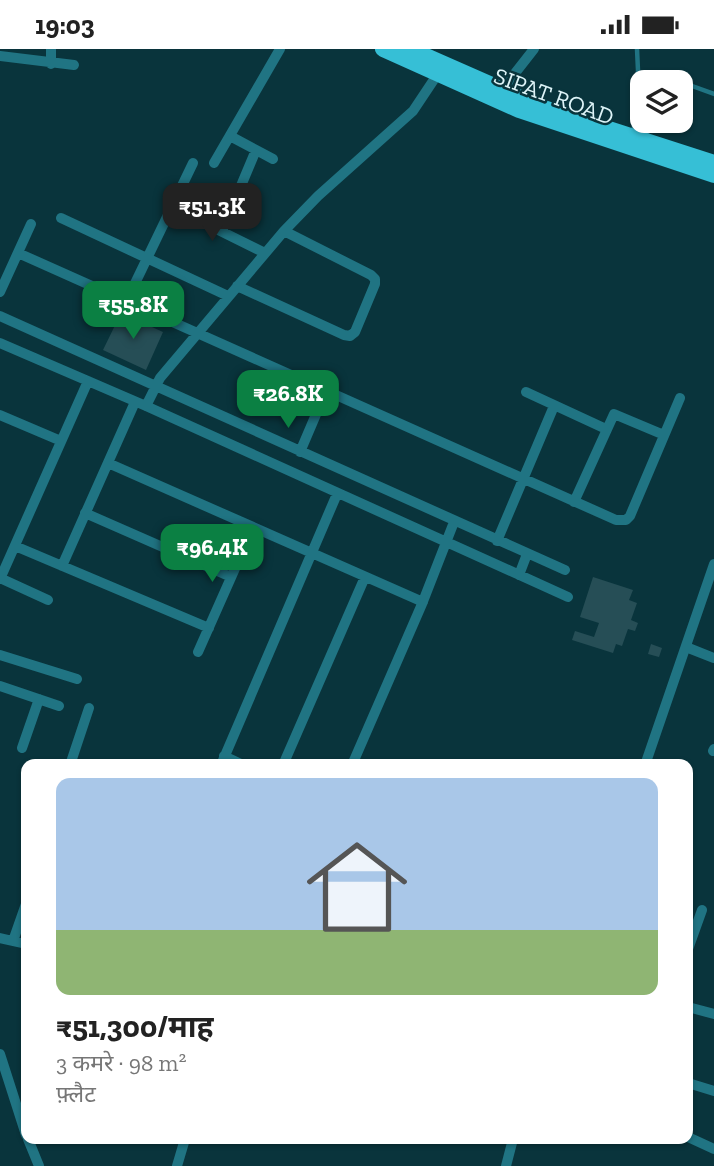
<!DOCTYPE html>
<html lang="hi">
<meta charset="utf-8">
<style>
body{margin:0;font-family:"Zilla Slab","Noto Sans Devanagari",serif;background:#f2f2f2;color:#222;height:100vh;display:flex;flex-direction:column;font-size:26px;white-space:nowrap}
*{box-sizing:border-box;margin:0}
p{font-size:23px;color:#767676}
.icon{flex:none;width:38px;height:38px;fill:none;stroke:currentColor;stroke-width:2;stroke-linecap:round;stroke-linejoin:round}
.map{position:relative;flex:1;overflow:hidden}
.details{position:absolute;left:21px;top:710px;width:672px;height:385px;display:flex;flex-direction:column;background:#fff;border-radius:14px;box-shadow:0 2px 5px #0004}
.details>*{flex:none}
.controls{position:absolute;left:630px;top:21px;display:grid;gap:14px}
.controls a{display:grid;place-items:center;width:63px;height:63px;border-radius:14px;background:#fff;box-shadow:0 2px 5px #0004;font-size:35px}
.price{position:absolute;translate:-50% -60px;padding:0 16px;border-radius:14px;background:#0b8043;color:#fff;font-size:23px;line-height:46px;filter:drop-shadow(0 2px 4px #0008)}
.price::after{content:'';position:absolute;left:50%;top:42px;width:21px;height:16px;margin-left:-10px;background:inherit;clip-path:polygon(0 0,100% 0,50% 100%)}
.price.on{background:#222;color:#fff}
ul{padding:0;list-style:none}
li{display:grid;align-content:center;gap:14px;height:371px;padding:0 35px}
li span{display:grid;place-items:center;height:217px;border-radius:14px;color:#555}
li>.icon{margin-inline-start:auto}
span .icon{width:126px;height:126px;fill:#fffc;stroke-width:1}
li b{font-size:30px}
.status{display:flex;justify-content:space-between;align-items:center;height:49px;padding:0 35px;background:#fff;direction:ltr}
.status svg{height:19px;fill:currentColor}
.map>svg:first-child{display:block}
.building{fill:#264e56}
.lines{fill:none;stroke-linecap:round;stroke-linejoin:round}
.service{stroke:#207483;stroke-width:4.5}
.minor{stroke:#207483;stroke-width:10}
.trunk{stroke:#36bfd6;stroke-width:16}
.labels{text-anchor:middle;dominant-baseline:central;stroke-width:5;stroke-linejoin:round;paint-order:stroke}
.street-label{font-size:23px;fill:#def4f8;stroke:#09343c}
</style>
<div class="status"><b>19:03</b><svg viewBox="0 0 49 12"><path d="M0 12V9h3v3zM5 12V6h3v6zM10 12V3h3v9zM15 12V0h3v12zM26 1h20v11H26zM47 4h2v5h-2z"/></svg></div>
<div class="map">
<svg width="714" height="1117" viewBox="0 0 714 1117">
<rect width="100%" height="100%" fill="#09343c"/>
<!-- building -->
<path class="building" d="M121,264L163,283L146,321L103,301Z
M593,528L633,541L629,551L637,554L631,571L638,574L635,582L628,580L622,597L616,595L613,604L572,591L575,582L594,588L599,574L580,568Z
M651,595L662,599L659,608L648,605Z"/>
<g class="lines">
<!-- service -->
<path class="service" d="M665,33L670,31L680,33
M681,33L714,45
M633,83L639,43L637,0
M645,90L651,72"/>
<!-- minor -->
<path class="minor" d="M0,7L74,16
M51,15V0
M501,42L534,0
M230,87L273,110
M214,114L280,0
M172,158L265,204
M61,169L228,247
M222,182L256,101
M18,204L616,471H626L630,467L680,349
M237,237L344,286L350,287L355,283L375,235V230L371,226L284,182
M0,243L31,175
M126,253L193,114
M0,267L565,521
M0,294L146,357L568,548
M526,343L606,380
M146,357L160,329L284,182L318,147L413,62L437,26
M0,366L61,392
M300,403L326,342
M108,414L423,553
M574,453L614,365L664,386
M85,464L231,528
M497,492L554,357
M15,497L209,579
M62,517L135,353
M519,526L527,505
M0,529L48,551
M0,530L88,332
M686,598L714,609
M198,603L253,479
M0,606L77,630
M0,637L59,657
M22,699L39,650
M713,702L714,700
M224,707L243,716
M70,716L89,659
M221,716L337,445
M283,716L365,528
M352,716L422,555L454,473
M645,716L714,515
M0,889L26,895
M13,892L26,855
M688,900L702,861
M688,958L714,965
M0,1005L26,1086
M688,1034L714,1042
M688,1088L714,1100
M28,1090L39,1117
M177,1117L185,1090
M506,1117L513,1090"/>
<!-- trunk -->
<path class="trunk" d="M383,0L519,61L714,126
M410,0L544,59L714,114"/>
</g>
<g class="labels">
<!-- street labels -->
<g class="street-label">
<text transform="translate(554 47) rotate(20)">SIPAT ROAD</text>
</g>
</g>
</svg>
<div class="controls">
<a><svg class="icon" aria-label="layers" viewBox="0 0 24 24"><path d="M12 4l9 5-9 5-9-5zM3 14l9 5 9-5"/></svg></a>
</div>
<b class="price on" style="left:212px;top:194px">₹51.3K</b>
<b class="price" style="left:133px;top:292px">₹55.8K</b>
<b class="price" style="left:288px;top:381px">₹26.8K</b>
<b class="price" style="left:212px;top:535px">₹96.4K</b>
<section class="details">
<ul>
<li><span style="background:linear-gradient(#a9c7e8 70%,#8fb573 0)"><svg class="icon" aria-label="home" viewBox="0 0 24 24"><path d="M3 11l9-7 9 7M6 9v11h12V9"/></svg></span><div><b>₹51,300/माह</b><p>3 कमरे · 98 m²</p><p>फ़्लैट</p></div></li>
</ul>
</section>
</div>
